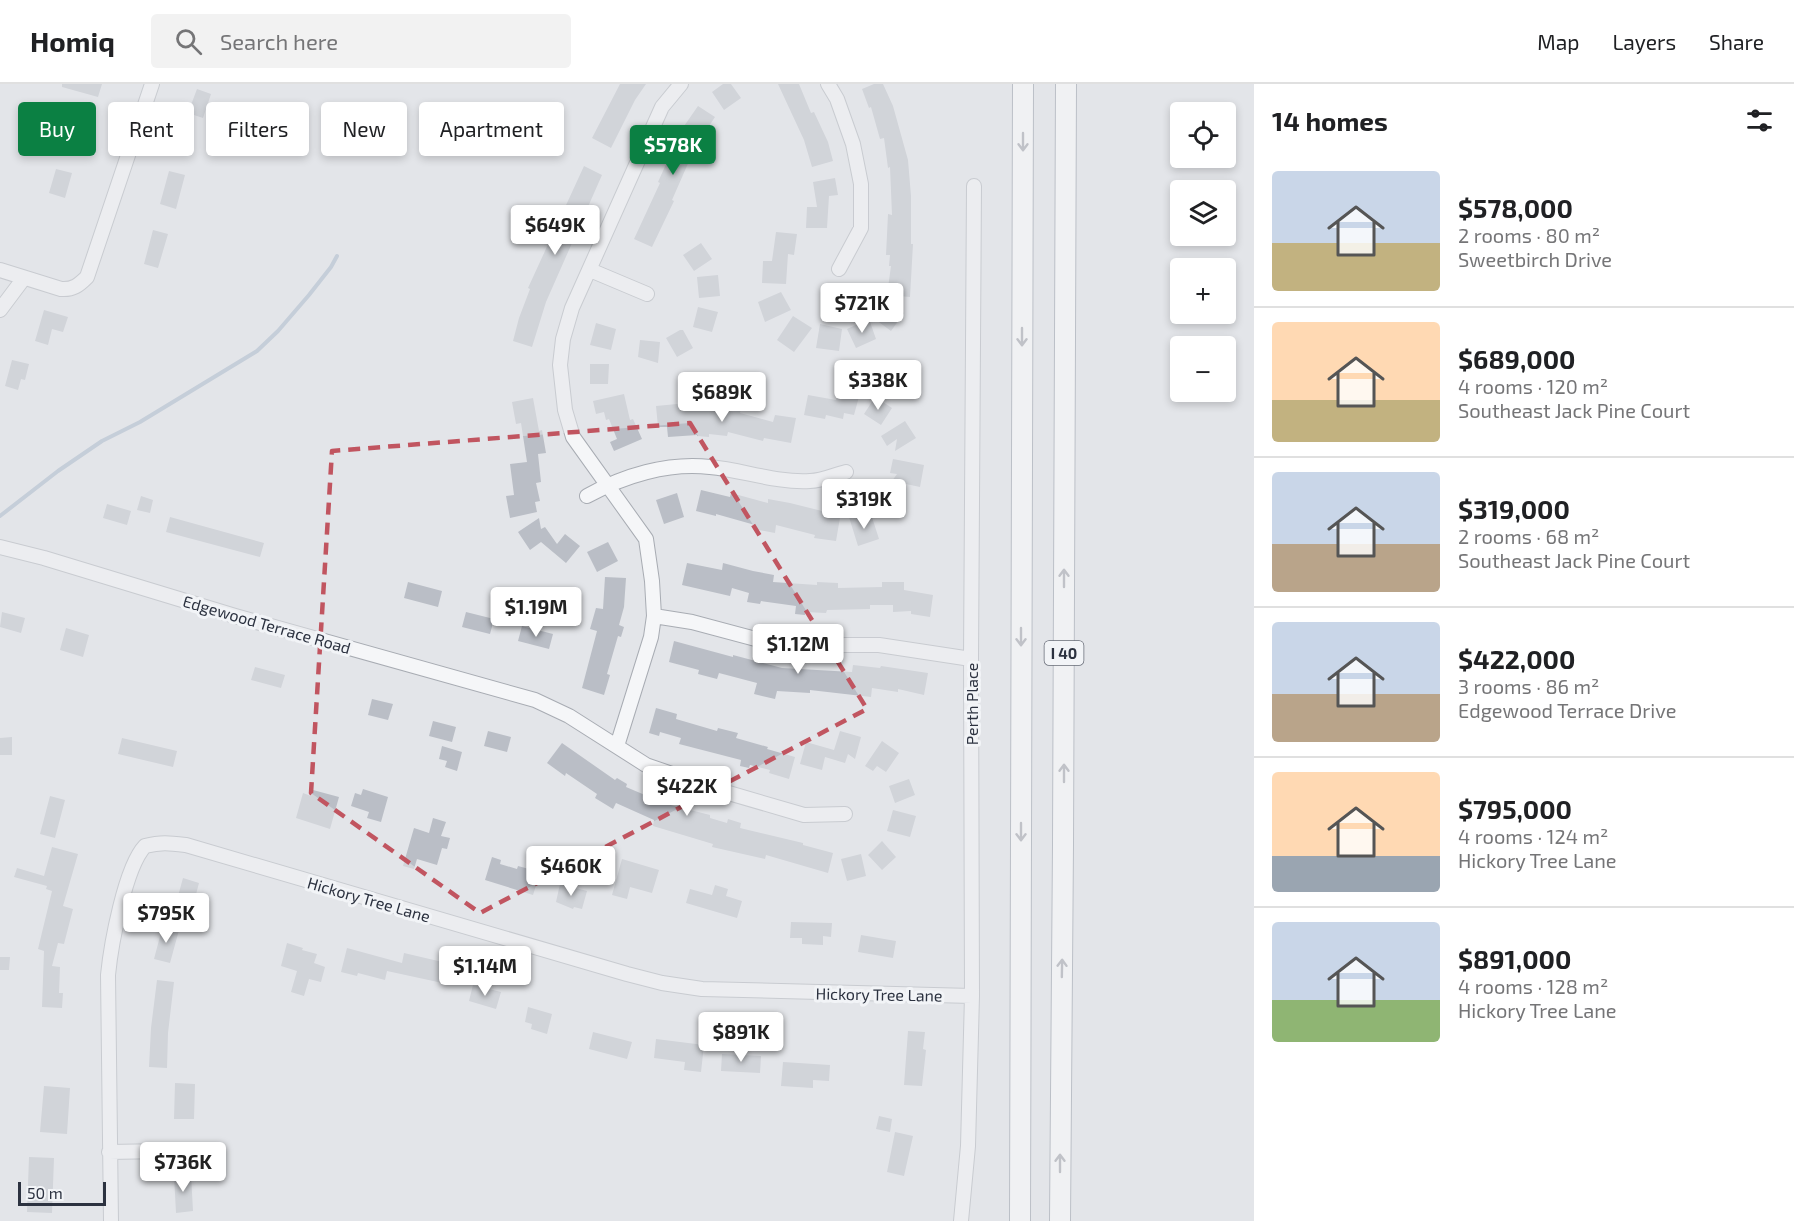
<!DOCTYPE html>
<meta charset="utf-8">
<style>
body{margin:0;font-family:"Exo 2",sans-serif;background:#f2f2f2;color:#202124;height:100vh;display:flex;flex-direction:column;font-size:22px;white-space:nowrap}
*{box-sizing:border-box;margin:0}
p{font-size:20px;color:#757577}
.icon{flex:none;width:33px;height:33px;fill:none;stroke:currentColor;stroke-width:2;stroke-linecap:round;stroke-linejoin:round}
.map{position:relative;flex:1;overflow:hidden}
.drawer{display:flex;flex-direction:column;background:#fff;width:540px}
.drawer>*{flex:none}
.guide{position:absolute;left:18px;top:18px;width:570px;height:54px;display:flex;gap:12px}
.controls{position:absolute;left:1170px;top:18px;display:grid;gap:12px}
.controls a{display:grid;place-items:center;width:66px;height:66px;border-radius:6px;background:#fff;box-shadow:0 3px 9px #0003;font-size:30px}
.scale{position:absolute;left:18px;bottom:15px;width:88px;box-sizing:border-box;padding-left:6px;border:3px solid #2c3240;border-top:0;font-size:16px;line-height:21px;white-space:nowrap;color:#2c3240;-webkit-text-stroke:4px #f2f4f7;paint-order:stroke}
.price{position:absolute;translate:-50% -51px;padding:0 14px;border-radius:6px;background:#fff;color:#222;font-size:20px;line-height:39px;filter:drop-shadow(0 2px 3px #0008)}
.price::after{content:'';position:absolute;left:50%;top:36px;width:18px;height:14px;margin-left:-9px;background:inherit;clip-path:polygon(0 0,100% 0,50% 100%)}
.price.active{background:#0b8043;color:#fff}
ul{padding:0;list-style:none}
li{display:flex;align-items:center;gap:18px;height:150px;padding:0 18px}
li+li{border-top:2px solid #e0e0e0}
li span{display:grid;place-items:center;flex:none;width:168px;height:120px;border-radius:6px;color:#555}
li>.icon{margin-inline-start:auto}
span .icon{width:72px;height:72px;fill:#fffc;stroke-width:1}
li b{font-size:26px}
h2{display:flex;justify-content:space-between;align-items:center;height:72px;padding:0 18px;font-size:26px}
.pill{padding:0 21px;border-radius:6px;background:#fff;box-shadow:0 3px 9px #0003;font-size:21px;line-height:54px}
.pill.active{background:#0b8043;color:#fff}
header{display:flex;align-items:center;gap:36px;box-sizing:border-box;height:84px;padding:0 30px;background:#fff;border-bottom:2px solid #e0e0e0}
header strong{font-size:28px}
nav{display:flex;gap:33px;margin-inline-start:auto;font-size:21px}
.search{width:420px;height:54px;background:#f2f2f2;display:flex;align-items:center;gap:15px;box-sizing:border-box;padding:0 21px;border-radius:6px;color:#757577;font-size:22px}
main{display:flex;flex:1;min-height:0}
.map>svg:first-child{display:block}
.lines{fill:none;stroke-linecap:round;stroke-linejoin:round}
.stream{stroke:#a1b1c5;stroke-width:4}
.building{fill:#babec6}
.minor-casing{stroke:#a8acb3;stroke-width:16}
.highway-casing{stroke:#8b929e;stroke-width:22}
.minor{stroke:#f5f6f8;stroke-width:14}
.highway{stroke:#fff;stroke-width:20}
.oneway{stroke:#9698a0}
.marked{fill:none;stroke:#c15560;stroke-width:4.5;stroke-dasharray:12 8;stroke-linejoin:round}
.labels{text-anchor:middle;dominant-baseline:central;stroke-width:6;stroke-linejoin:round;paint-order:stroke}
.shield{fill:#f2f4f7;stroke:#676c77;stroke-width:1.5}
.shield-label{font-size:15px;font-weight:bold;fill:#2c3240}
.street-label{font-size:16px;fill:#2c3240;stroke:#f2f4f7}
</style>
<header>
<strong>Homiq</strong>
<div class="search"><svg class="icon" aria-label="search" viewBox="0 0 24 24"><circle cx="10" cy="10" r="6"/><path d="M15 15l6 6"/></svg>Search here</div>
<nav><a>Map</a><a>Layers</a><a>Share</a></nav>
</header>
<main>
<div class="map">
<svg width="1254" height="1137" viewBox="0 0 1254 1137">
<rect width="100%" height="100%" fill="#e3e5e9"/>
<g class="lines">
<!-- stream -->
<path class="stream" d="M0,432L58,387L102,357L140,338L257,267L278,247L309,211L331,183L337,172"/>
</g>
<!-- building -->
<path class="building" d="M62,0H102L98,13L62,3Z
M620,0H646L635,16L611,64L592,54Z
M723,0H731L741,14L724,26L712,8Z
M778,0H799L811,29L814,28L828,58L833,77L812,83L804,56Z
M874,0H883L893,22L908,76L911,112V160H913L910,213L887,211L891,182H889L890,171H886L888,130L892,131L890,83L888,84L884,54L880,55L871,23L869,24L862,5Z
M197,5L211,10L203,34L188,29Z
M698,22L715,33L703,51L701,50L672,116L674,117L652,163L634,155L660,99L658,98L682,45Z
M74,32L91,37L85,59L68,54Z
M584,82L602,91L546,218L532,263L513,257L519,234L530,205L528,204Z
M56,85L72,89L65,114L49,109Z
M169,87L185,91L176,125L160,120Z
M835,94L838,111L829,112L827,144H806L807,123H817L813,98Z
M153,146L168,150L158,184L144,180Z
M776,148L797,150L794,171L788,170L786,200L762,199L763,177H772Z
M701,159L712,175L694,187L683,171Z
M718,191L720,212L699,214L697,193Z
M781,208L791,226L765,238L758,218Z
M886,216L904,229L891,247L872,233Z
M698,223L718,228L712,248L693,243Z
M44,226L68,233L63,248L52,245L48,261L35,257Z
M793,232L812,244L794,268L777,256Z
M869,235L876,255L856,264L847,245Z
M596,239L616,245L611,266L590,261Z
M820,240L842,245L839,267L816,264Z
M680,246H683L693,264L677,273L666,254Z
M640,256L660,258L658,279L638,273Z
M12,276L29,280L25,296L21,295L18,306L5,302Z
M590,280H609L608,300H590Z
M840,303L860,309L854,331L844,329L843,335L826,331L825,335L804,331L808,311L836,316Z
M624,310L630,336L633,335L642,355L614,367L610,358L617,355L609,335L606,336L604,328L596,330L593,317Z
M875,313L892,324L881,341L864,330Z
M533,314L539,347L542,346L546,369L538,370L541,398L536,399L540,417L535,418L537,428L510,434L506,412L514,411L510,380L527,378L521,339L516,340L512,318Z
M677,320L721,322L741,325L740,329L773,338L775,331L796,334L791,359L764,354L763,357L728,348L727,352L709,350V353L697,352V351L668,353L667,343H658L656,322Z
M905,337L916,354L895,367L897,355L887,362L881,352Z
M893,375L924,381L920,403L892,397L897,390L890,389Z
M888,404L906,415L894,434L876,423Z
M701,406L730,413L731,409L768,419V415L790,419L826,428V425L841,428L836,457L814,454L815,451L776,441L775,449L754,445L755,441L716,430V432L696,427Z
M677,409L684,433L664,440L656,416Z
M141,412L153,416L150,429L137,426Z
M107,420L131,427L127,441L103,434Z
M860,429L863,444L871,430L879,455L858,462L849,433Z
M170,433L264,459L260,473L166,448Z
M539,434L541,445L545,443L557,460L565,450L580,462L566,479L541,458L530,466L518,448Z
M608,458L618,477L597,488L587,468Z
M687,479L722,486L723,479L753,487L774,491L773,498L817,501V498L838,499V504L882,503V498H904V506L933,511L930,533L911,530V527L893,528V521H870V525L827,526L826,529L805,528V531L795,530L796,522L761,517L760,520L747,518L749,509L732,504L730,512L682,501Z
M605,493L626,494L624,523L619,541L624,543L621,553L618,552L607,590L610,591L604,611L582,604L597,547L590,545L596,524L603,525Z
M408,498L442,507L438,523L404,514Z
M2,528L25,534L21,549L0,543Z
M466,528L494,535L490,550L462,543Z
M522,542L553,550L549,565L518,557Z
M66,544L89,551L83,573L60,566Z
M674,557L733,573V571L782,584L852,588L853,581L880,584L881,582L928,589L924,611L898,605V608L872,604L871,613L810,606V609L777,607L775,615L754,610L757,599L719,589L717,595L698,590L699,586L669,578Z
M255,583L285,591L281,604L251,596Z
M372,615L393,620L388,636L368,631Z
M656,624L677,630L676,635L717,647L718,644L738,649L736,654L768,663L767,665L795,673L789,695L769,689L770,686L750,681L749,684L740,682L741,676L679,660L681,654L660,648L659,652L649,649Z
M433,637L456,643L452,658L429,652Z
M488,647L511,653L507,668L484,662Z
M840,647L861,653L855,675L848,670L845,679L825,673L822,686L800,680L806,658L834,666Z
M12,653V671H0V654Z
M122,654L177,667L173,683L118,670Z
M882,657L899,669L886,688L877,682L873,687L865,682Z
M562,659L615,696L617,694L627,700L626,703L652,714L651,716L710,731V734L727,739L728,735L741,739L740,744L803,759V761L833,769L828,789L766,771L765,775L712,763L713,760L653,742L654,736L616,719L613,725L595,714L597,710L566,689L565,692L547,679Z
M442,662L462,668L457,687L445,683L447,677L439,675Z
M909,695L915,711L895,719L889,702Z
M363,705L388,713L381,738L367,734L369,728L351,722L355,709L361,711Z
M313,706L339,713L330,745L296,734L303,709L311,712Z
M50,712L65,716L55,754L40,750Z
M893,726L916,732L910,753L887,747Z
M433,734L446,738L441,752L450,754L447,765L442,764L437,781L417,775L414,785L403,782L414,744L429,749Z
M882,757L896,773L882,786L868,771Z
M52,763L78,770L63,822L73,825L64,860L58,859L52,882L60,883L59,909H63L62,924L42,923L44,867L38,865L52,807L46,805L47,802L14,793L17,784L44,792Z
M861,770L866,792L847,797L841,775Z
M492,773L501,776L500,780L517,785L518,782L529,785L528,788L539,792L533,811L485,796Z
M622,775L659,786L652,809L630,803L627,815L612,811Z
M183,794L199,799L194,818L201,820L199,830L175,823Z
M560,800L587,807L582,825L574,823L573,825L556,818Z
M715,801L728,805L726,812L742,817L737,834L686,819L690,805L712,811Z
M791,838L832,839L831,853L823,852V861L802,860V854H790Z
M163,841L179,846L170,879L154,875Z
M861,851L896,857L893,874L858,868Z
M287,859L303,864L302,866L317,870L314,879L325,883L321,898L309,895L304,912L291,908L297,887L281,882Z
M347,864L402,879L404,869L451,880L447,900L387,887L385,896L358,889L357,892L341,888Z
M0,873H10L9,886H0Z
M157,896L174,898L168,949L167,984L149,983L151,944Z
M473,901L501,908L496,925L469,917Z
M528,923L552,930L547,950L531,945L532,940L525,938Z
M908,947L925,948L923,965L926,966L922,1002L904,1001Z
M593,948L632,958L627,975L589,965Z
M656,955L704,961L701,988L684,986L685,978L654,974Z
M722,970L761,972L760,989L721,987Z
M783,978L830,981L829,997L813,996V1004L781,1002Z
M175,999L195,1000L194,1035H174Z
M44,1002L70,1004L67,1050L40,1048Z
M879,1032L892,1035L890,1048L876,1045Z
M895,1048L913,1052L904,1092L887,1088Z
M29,1073L54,1074L52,1129L27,1128Z
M191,1090L193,1127L176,1129L174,1091Z"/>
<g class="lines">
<defs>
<path id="minor" d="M828,0L837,15L853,60L861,100V144L839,185
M0,186L61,205C73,206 79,201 87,193L152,0
M590,186L647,210
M0,226L24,194
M587,412C623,392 668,378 710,383C743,386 776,399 810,397C822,397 834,391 846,388
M0,463L44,474L235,532L535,616L569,632L646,681L715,705L804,731L845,730
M654,532L692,538L778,561L796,563L846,561H879L971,575
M617,662L651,553L654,532L652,497L646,455L573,353L565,326L560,281L563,255L572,224L662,23L681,0
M109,1068L217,1066
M111,1137L108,891C111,861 125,783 145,762C161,758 169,759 186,761L627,890L662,899L702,905L972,912
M961,1137L968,1062L972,912L971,575L974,102"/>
<path id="highway" d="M1020,1137L1023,0
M1060,1137L1063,761L1066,0"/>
</defs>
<!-- minor casing -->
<use href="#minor" class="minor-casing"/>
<!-- highway casing -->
<use href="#highway" class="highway-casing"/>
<!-- minor -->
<use href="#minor" class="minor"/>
<!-- highway -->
<use href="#highway" class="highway"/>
</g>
<!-- one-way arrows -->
<defs><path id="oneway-shaft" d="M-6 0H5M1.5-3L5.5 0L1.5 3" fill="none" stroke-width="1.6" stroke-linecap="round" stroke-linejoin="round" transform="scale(1.5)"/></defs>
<g class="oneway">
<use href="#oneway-shaft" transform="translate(1023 58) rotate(90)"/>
<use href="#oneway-shaft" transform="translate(1022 253) rotate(90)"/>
<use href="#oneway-shaft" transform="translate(1064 494) rotate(-90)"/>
<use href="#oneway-shaft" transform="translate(1021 553) rotate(90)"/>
<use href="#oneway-shaft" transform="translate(1064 689) rotate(-90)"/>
<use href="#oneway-shaft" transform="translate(1021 748) rotate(90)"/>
<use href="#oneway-shaft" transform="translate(1062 884) rotate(-89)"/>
<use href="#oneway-shaft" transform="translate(1060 1079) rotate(-90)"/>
</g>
<!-- marked area -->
<path d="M0 0H1254V1137H0ZM690,339L867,625L480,829L311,709L332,367Z" fill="#e3e5e9" fill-opacity=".55" fill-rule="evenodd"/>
<path class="marked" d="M690,339L867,625L480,829L311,709L332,367Z"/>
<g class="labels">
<!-- shield labels -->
<rect class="shield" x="1044.5" y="557" width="39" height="24" rx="4.5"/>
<g class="shield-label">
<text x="1064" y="569">I 40</text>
</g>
<!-- street labels -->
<g class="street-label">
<text transform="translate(267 540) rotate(16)">Edgewood Terrace Road</text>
<text transform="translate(971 620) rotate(-90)">Perth Place</text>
<text transform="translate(369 815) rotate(16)">Hickory Tree Lane</text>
<text transform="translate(879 910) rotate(1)">Hickory Tree Lane</text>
</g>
</g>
</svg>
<div class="controls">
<a><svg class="icon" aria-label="locate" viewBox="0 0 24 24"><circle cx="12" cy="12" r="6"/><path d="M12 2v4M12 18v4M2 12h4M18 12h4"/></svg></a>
<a><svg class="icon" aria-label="layers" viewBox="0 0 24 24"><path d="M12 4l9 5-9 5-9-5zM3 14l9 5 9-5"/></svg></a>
<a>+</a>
<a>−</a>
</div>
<div class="scale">50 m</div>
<b class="price active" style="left:673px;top:92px">$578K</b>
<b class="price" style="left:555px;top:172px">$649K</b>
<b class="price" style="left:862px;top:250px">$721K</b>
<b class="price" style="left:878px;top:327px">$338K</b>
<b class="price" style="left:722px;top:339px">$689K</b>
<b class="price" style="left:864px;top:446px">$319K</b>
<b class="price" style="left:536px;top:554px">$1.19M</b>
<b class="price" style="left:798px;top:591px">$1.12M</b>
<b class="price" style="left:687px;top:733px">$422K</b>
<b class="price" style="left:571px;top:813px">$460K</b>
<b class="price" style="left:166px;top:860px">$795K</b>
<b class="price" style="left:485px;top:913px">$1.14M</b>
<b class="price" style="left:741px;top:979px">$891K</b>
<b class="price" style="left:183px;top:1109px">$736K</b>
<div class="guide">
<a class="pill active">Buy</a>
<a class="pill">Rent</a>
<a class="pill">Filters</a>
<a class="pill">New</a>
<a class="pill">Apartment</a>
</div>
</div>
<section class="drawer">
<h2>14 homes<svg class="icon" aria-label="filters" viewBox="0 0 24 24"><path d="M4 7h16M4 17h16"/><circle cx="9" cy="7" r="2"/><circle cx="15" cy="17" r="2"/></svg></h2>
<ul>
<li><span style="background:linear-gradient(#c9d6e8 60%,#c2b280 0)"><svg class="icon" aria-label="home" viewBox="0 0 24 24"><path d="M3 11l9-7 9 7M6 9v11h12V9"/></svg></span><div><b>$578,000</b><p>2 rooms · 80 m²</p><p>Sweetbirch Drive</p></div></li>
<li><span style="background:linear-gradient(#ffd9b3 65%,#c2b280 0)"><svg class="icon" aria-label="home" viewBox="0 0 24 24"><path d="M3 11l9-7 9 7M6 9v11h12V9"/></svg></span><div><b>$689,000</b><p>4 rooms · 120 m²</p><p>Southeast Jack Pine Court</p></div></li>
<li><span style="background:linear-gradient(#c9d6e8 60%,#b9a48a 0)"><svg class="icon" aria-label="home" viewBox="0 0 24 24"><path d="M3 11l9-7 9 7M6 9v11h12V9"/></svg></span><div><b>$319,000</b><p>2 rooms · 68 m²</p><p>Southeast Jack Pine Court</p></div></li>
<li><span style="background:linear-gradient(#c9d6e8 60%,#b9a48a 0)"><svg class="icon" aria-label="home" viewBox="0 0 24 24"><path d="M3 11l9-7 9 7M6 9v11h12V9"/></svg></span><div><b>$422,000</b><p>3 rooms · 86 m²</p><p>Edgewood Terrace Drive</p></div></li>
<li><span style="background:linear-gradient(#ffd9b3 70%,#9aa5b1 0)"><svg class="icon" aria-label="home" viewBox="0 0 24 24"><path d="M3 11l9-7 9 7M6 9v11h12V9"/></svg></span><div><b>$795,000</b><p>4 rooms · 124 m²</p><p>Hickory Tree Lane</p></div></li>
<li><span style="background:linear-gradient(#c9d6e8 65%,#8fb573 0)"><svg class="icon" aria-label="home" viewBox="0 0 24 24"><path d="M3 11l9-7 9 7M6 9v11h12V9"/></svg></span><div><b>$891,000</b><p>4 rooms · 128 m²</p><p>Hickory Tree Lane</p></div></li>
</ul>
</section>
</main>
